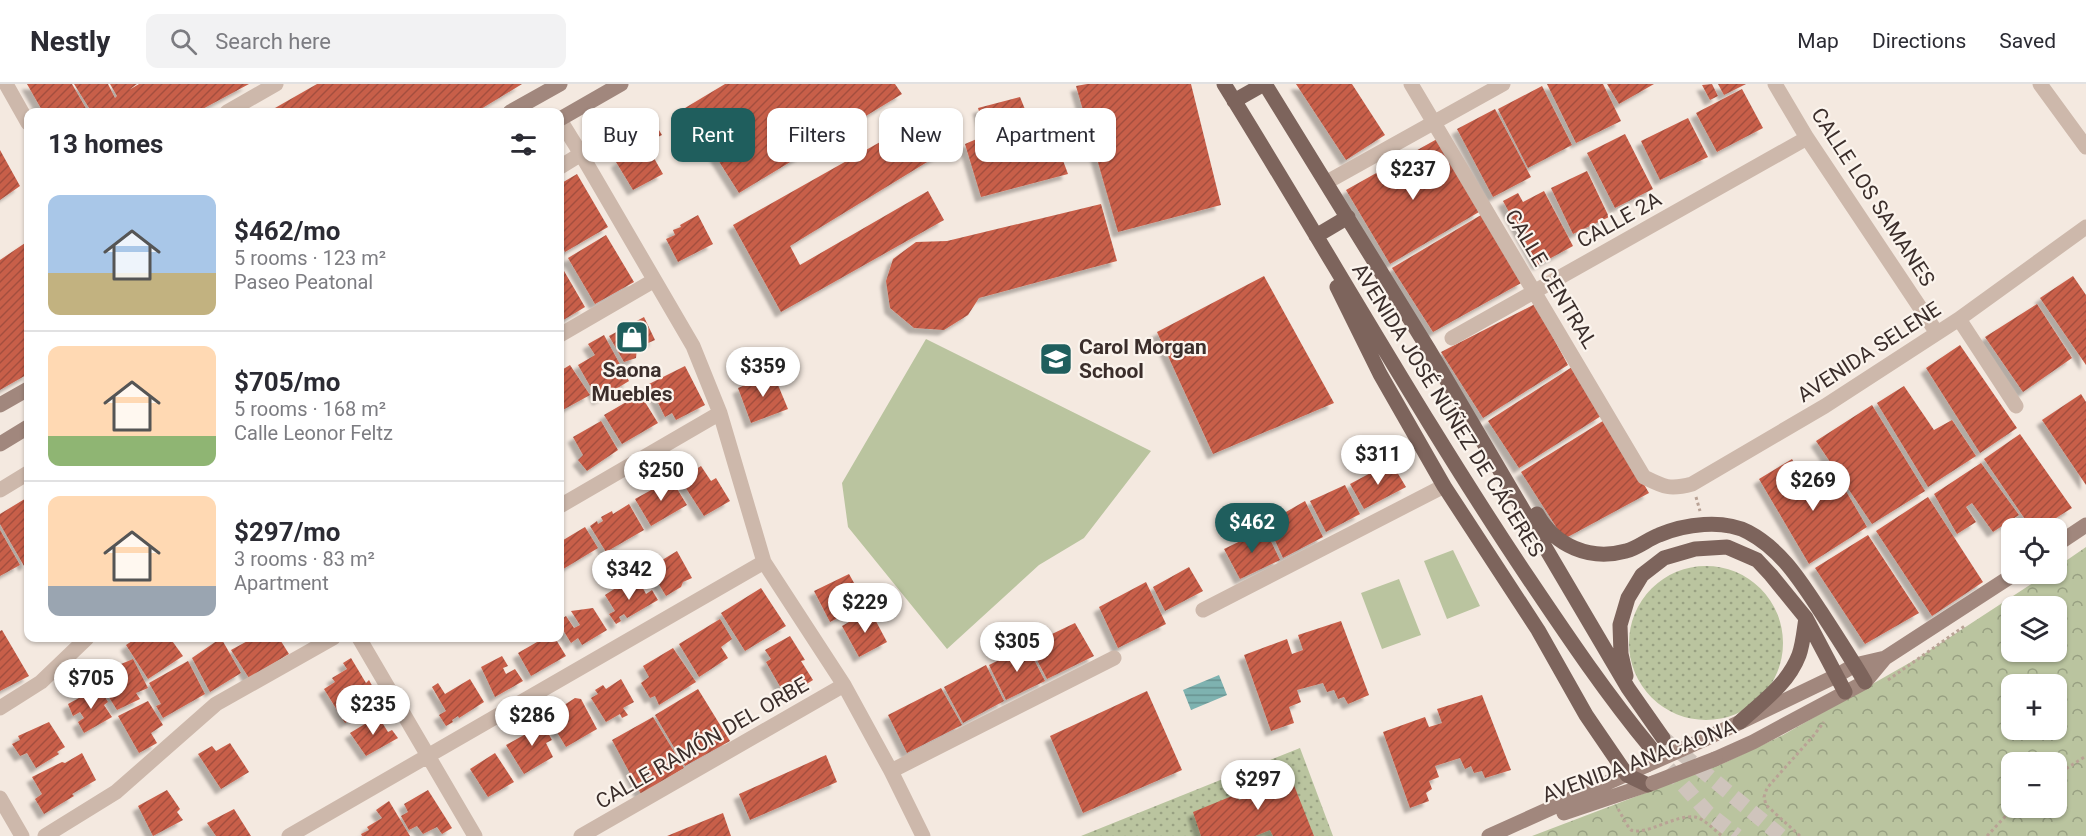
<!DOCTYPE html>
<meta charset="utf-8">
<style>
body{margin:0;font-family:Roboto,sans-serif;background:#f2f2f3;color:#2b2b33;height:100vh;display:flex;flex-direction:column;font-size:22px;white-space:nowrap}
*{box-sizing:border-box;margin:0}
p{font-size:20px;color:#7c7c81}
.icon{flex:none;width:33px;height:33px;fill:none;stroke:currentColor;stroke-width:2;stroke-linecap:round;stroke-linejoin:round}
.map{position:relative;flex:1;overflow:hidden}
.details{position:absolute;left:24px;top:24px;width:540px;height:534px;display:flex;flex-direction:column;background:#fff;border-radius:12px;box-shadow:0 2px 4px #0004}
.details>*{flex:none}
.top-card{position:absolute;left:582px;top:24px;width:570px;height:54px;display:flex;gap:12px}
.fabs{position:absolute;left:2001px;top:434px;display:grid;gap:12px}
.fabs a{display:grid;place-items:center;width:66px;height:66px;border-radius:12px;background:#fff;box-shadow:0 2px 4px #0004;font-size:30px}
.price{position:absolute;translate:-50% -51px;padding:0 14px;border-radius:21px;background:#fff;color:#222;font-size:20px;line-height:39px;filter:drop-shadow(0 2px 3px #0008)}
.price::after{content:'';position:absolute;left:50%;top:36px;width:18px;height:14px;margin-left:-9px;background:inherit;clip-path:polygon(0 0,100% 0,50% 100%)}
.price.current{background:#1f5e5d;color:#fff}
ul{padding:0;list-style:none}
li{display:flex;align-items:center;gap:18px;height:150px;padding:0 24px}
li+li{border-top:2px solid #e1e1e2}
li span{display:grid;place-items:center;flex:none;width:168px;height:120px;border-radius:12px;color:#555}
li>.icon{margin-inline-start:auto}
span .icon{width:72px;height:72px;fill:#fffc;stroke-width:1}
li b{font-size:26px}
h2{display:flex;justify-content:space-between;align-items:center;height:72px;padding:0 24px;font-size:26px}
.pill{padding:0 21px;border-radius:12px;background:#fff;box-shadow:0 2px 4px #0004;font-size:21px;line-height:54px}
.pill.current{background:#1f5e5d;color:#fff}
header{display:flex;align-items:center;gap:36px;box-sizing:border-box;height:84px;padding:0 30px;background:#fff;border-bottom:2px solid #e1e1e2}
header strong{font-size:28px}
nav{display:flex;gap:33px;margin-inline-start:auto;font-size:21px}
.search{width:420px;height:54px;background:#f2f2f3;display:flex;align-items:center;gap:15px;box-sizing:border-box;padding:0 21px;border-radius:12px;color:#7c7c81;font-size:22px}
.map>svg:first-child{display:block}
.grass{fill:url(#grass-dots)}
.park{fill:url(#park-crowns);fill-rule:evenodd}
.garden{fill:#bac49f}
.water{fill:url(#water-rules)}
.building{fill:url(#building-hatch);filter:url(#shadow)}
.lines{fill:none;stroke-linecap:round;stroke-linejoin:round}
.primary-tunnel{stroke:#cfc4bc;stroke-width:15;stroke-dasharray:15 8;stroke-linecap:butt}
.path{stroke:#b9a295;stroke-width:3;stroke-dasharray:3 3;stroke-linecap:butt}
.street{stroke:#cdb8ab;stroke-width:15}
.secondary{stroke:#a1877d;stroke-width:15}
.primary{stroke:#7d645c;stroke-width:15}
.secondary-bridge{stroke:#a1877d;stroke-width:15}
.labels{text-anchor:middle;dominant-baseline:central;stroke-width:4.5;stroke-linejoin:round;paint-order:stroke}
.street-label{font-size:21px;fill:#3b2e2b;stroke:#fbf4ed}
.poi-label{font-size:21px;font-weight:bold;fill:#3b2e2b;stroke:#fbf4ed;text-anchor:start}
</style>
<header>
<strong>Nestly</strong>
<div class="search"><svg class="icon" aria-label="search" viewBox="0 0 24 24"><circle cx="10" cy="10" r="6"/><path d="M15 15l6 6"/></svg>Search here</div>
<nav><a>Map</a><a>Directions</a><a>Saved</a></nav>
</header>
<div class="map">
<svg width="2086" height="752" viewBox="0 0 2086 752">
<defs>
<pattern id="grass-dots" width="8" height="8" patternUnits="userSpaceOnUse" patternTransform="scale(1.5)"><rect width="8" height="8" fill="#bac49f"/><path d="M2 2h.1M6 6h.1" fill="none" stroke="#98a082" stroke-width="1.8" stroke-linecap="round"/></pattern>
<pattern id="park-crowns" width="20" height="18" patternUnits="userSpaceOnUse" patternTransform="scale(1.5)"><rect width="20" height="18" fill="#bac49f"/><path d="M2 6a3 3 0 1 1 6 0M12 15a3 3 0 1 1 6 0" fill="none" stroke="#98a082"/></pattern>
<pattern id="water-rules" width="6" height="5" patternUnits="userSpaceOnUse" patternTransform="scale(1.5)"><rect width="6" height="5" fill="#7eb2b0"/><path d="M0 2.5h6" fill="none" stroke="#68918f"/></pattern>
<pattern id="building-hatch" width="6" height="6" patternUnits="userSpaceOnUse" patternTransform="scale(1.5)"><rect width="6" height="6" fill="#c85f4a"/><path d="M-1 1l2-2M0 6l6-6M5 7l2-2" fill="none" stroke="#a44f3e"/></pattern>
<filter id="shadow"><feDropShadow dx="-5.5" dy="5.5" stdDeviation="1.5" flood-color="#0004"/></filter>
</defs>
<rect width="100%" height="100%" fill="#f4e9e0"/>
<!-- grass -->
<path class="grass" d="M1629 559a77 77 0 1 1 154 0a77 77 0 1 1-154 0Z
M1300,664L1333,752H1081Z"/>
<!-- park -->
<path class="park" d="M2086,463V752H1532L1724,679L1783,651L1918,574L2048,489H2056L2057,483ZM2012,522H2056V567H2012ZM2012,600H2056V645H2012ZM2012,678H2056V723H2012Z"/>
<!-- garden -->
<path class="garden" d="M926,255L1151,367L1084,454L1039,481L947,565L848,443L842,399Z
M1453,466L1480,522L1447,535L1424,477Z
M1399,495L1421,551L1382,565L1361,509Z"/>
<!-- water -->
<path class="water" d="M1219,591L1227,611L1191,626L1183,606Z"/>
<!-- building -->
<path class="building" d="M27,0H72L88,28H43Z
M74,0H108L115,14L117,12L110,0H137L129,6L139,0H249L197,28H89L91,27Z
M317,0H522L476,28H268Z
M725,0H895L902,10L739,109L685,24Z
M1087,0H1191L1221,121L1118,148L1076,2Z
M1296,0H1352L1385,51L1346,76Z
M1547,0H1603L1621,37L1576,59Z
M1607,0H1654L1619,20Z
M1712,0L1718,12L1710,16L1702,1Z
M1718,0H1746L1724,11Z
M1542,2L1572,61L1528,84L1498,25Z
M1742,5L1763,44L1717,68L1696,29Z
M1020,13L1031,40L1048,36L1068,90L981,113L965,60L986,51L978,24Z
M1495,25L1531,93L1493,113L1457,45Z
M648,28L662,51L621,71L609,48Z
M928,31L950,64L790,162L800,181L928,107L944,136L781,228L733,141Z
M1688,34L1708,73L1660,96L1641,57Z
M1625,50L1653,105L1615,124L1587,69Z
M1437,55L1479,128L1390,180L1346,106Z
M646,60L663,90L633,106L616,78Z
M0,66L20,102L0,116Z
M1587,87L1609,133L1573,150L1551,104Z
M577,90L608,143L565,168L560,158V100Z
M1544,107L1573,162L1538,181L1503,117L1518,109L1523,118Z
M1101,120L1117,177L979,214L968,231L944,246L914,244L890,224L886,197L893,175L916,158L947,157Z
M698,131L713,160L678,178L666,155L675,151L673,146L681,143L680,141Z
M1481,131L1523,198L1433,248L1392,184Z
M606,151L634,198L595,220L568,174Z
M28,157V290L0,306V176Z
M560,180L585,223L560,238Z
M1264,192L1334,319L1213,370L1157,248Z
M2073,192L2086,211V281L2040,214Z
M1535,220L1568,281L1483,334L1441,268Z
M2037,220L2072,274L2023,308L1985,253Z
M644,233L655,256L637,264L636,274L624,278L609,252Z
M604,251L629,297L598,316L578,281L595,271L588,260Z
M1960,261L2017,344L1980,369L1926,284Z
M570,281L590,311L561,327L560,324V287Z
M685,282L705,321L676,336L672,329L665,333L649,300Z
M1572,283L1601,332L1519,384L1488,337Z
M773,289L788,325L751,339L738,304Z
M1904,302L1934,346L1952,336L1976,372L1928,403L1877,319Z
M640,310L658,339L622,360L604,331Z
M2081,310L2086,318V401L2042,336Z
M1872,321L1925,407L1872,440L1816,357Z
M1606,335L1649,409L1564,455L1521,388Z
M601,337L618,366L587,387L578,376L583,371L573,353Z
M2020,350L2072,424L2040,444H2031L1984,375Z
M1792,375L1811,411L1840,397L1867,443L1809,480L1759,395Z
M1391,378L1406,403L1364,425L1350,400Z
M1981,379L2019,431L1993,448L1972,419L1966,423L1976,438L1957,450L1934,410Z
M701,382L711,397L716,394L730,417L704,432L680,395Z
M671,395L687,421L651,442L635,415Z
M1345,401L1360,430L1326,448L1310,417Z
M28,413V479L24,482L0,440V430Z
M1928,413L1983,498L1932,532L1876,447Z
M1305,417L1323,453L1283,474L1267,439Z
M629,420L644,446L606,468L590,442L597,437L598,440L603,437L601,433L612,427L613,430Z
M585,443L598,464L560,487V458Z
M1265,445L1280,476L1240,495L1224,465Z
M0,446L20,481L0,492Z
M1868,451L1919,529L1865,560L1815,484Z
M677,467L692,494L683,498L681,503L666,512L649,484Z
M1189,483L1203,507L1165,527L1153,503Z
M849,490L866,520L830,538L814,507Z
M639,497L646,510L652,506L658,516L627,534L624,530L619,533L621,537L616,540L609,530L615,527L605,511L619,502L623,506Z
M1146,498L1166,540L1118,564L1099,523Z
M761,504L786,542L745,567L721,529Z
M593,524L607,546L582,561L578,554L571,559L560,541V536L566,532L574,544L580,541L571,527Z
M870,526L887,558L859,573L842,542Z
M720,535L732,555L721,563L728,574L699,593L679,560Z
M1341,537L1369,611L1348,620L1344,613L1338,615L1334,606L1327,608L1323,599L1297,606L1301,618L1289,623L1294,639L1271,647L1244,571L1287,555L1292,570L1303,566L1298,551Z
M1075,539L1094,572L1047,595L1029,561Z
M2,546L29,592L0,607V547Z
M790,552L805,576L801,577L813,596L786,613L766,578L771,575L765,566Z
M134,554H170L183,572L148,595L126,561L135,555Z
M221,554L241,589L210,608L192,574Z
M253,554H279L289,570L249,594L231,566Z
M544,554H555L566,572L531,592L518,569Z
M1027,562L1045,597L1006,616L989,581Z
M673,564L696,598L659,621L655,612L650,614L641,599L649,593L643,582Z
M502,572L508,582L503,584L506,590L515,585L523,597L495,613L481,583Z
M351,574L366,599L369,596L381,618L345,639L324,605L335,598L332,594L347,585L343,579Z
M133,575L148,604L136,609L140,615L117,626L95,591Z
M188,577L205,610L163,634L156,622L161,620L149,599Z
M986,581L1004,617L963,639L944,603Z
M470,595L484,618L459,634L458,632L452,636L453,638L446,642L439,631L446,627L432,603L438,599L445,610Z
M621,595L634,618L623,624L628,631L622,634L620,630L606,638L591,614L598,610L595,606L603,601L606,605Z
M99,603L108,618L104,621L112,633L84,649L78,638L84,634L80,628L73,632L68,620Z
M941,604L962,641L907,669L888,631Z
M698,605L730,657L685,682L655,631Z
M1147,607L1182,686L1083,729L1050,652Z
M1482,611L1511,686L1485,694L1482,687L1474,689L1471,682L1465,685L1460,674L1435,682L1439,693L1429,697L1432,705L1426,709L1429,717L1410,724L1383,648L1425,633L1429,643L1442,639L1437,625Z
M575,614L581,615L597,645L566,663L549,635L555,631V627Z
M148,617L163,641L151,649L157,659L139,669L118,632Z
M538,631L552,656L546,659L553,673L524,690L506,661L533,646L528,636Z
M378,632L388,648L392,646L398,654L366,672L350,649Z
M653,633L684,684L641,710L612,656Z
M49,638L65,663L57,668L59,670L36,684L27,669L20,672L12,660L20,656L18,652Z
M230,659L249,688L221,705L198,670L212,662L216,667Z
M82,669L96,696L72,710L74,712L44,730L35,715L42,710L32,693L62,678L65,679Z
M495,669L514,698L488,713L470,685Z
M826,671L837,698L750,736L739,710Z
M1288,686L1314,752H1273L1270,746L1255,752H1201L1193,728L1237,710L1239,716L1249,713L1244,701Z
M167,706L180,725L177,728L183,736L153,752L138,722Z
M428,706L452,744L442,750L437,743L423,750L417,742L409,746L401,732L408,728L404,720Z
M389,717L410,752H362L361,750L369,746L367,743L382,734L376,726Z
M234,725L251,752H216L207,739Z
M723,729L731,752H667Z"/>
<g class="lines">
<!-- primary-tunnel -->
<path class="primary-tunnel" d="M1663,654L1781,752
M1653,667L1708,729L1737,752"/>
<!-- path -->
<path class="path" d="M1696,413L1700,427
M2028,498L2041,489
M1888,596L1966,541
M2056,691L2086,672
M1618,725C1622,731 1626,741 1631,746C1646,752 1676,730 1695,733C1705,735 1714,746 1722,752
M1800,752L1766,721L1764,713L1767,704L1814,651L1824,638
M1987,752L2014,723"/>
<!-- street -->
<path class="street" d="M6,0L28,39
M1411,0L1644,393C1664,403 1670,406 1692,400L1825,322L1959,235L2086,143
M1775,0L1807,54L1937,249
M2040,0L2086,63
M227,28L276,0
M560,36L581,70L693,262L720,329L764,478L844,601L891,687L923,752
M560,83L581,70
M1327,98L1503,0
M1959,235L2016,322
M560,251L653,197
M1452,254L1807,54
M0,406L28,389
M560,422L720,329
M1203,526L1444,402
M359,554L475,752
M0,624L41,598L87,554
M891,687L1114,574
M0,714L22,752
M45,752L116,708L216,620L333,554
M289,752L764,478
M581,752L844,601"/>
<!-- secondary -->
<path class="secondary" d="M510,28L560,0
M560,35L621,0
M0,321L28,305
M0,360L28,343
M2056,461L2086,441
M1705,655L1836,592L1855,581L1885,574
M1715,675L1753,658L1865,598L1885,574L2016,489
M1564,729L1653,699
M1489,752L1647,681"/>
<!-- primary -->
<path class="primary" d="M1224,0C1326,164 1421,334 1529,495C1568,553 1607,611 1651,664
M1265,0L1429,266L1628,604L1663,654
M1234,17L1264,0
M1316,152L1348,133
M1337,203L1380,290L1444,402L1538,546L1586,631L1627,691L1648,701
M1537,430C1555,462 1590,477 1626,467C1638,464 1648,455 1659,451C1685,440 1723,435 1748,448C1782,466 1801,498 1821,528C1836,551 1851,574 1865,598
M1626,592L1621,570L1620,541L1628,514L1642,491L1664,474L1695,465L1727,463L1757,476L1771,491L1806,534L1845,608
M1740,638C1762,618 1788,600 1799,571C1803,560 1804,546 1806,534"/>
<!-- secondary-bridge -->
<path class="secondary-bridge" d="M1647,681L1705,655
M1653,699L1715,675"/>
</g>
<!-- icons -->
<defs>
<symbol id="shop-square" viewBox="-11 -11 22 22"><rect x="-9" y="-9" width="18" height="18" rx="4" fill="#1f5e5d" stroke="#fbf4ed"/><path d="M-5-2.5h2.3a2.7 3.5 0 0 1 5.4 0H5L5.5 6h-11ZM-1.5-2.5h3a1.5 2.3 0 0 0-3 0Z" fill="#fff"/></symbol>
<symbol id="school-square" viewBox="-11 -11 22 22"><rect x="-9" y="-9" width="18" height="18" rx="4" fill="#1f5e5d" stroke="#fbf4ed"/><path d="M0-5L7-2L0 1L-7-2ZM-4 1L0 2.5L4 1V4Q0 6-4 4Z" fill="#fff"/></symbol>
</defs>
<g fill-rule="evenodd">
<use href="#shop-square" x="613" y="234" width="38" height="38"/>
<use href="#school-square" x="1037" y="256" width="38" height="38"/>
</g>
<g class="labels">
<!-- street labels -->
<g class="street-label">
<text transform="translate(1873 113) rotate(57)">CALLE LOS SAMANES</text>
<text transform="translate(1619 136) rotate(-29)">CALLE 2A</text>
<text transform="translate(1551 195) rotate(59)">CALLE CENTRAL</text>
<text transform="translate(1869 268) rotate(-33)">AVENIDA SELENE</text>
<text transform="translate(1448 326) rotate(58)">AVENIDA JOSÉ NÚÑEZ DE CÁCERES</text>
<text transform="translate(702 659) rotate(-30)">CALLE RAMÓN DEL ORBE</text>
<text transform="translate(1639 677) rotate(-20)">AVENIDA ANACAONA</text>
</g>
<!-- poi labels -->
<g class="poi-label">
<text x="1079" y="263">Carol Morgan<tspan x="1079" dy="24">School</tspan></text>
<text x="632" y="286" text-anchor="middle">Saona<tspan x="632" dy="24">Muebles</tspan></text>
</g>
</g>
</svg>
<div class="fabs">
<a><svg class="icon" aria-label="locate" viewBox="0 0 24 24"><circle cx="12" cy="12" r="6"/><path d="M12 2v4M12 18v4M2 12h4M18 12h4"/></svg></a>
<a><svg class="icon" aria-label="layers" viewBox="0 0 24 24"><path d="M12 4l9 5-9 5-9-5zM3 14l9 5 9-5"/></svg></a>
<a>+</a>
<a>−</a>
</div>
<b class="price" style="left:1413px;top:117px">$237</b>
<b class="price" style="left:763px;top:314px">$359</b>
<b class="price" style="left:1378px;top:402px">$311</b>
<b class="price" style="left:661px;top:418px">$250</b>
<b class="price" style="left:1813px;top:428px">$269</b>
<b class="price current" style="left:1252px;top:470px">$462</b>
<b class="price" style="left:629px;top:517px">$342</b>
<b class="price" style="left:865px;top:550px">$229</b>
<b class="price" style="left:1017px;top:589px">$305</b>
<b class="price" style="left:91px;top:626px">$705</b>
<b class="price" style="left:373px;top:652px">$235</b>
<b class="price" style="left:532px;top:663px">$286</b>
<b class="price" style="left:1258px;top:727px">$297</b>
<div class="top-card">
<a class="pill">Buy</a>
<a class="pill current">Rent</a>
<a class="pill">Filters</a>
<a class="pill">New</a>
<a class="pill">Apartment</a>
</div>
<section class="details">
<h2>13 homes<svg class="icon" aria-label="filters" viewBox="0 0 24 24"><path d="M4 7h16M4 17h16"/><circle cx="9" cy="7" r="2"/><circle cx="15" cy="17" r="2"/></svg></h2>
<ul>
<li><span style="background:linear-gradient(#a9c7e8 65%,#c2b280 0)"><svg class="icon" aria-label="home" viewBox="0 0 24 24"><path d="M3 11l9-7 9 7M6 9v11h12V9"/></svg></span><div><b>$462/mo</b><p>5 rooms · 123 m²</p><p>Paseo Peatonal</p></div></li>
<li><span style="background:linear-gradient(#ffd9b3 75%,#8fb573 0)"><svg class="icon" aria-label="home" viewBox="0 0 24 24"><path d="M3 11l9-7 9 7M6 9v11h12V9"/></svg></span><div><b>$705/mo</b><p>5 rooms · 168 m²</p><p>Calle Leonor Feltz</p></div></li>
<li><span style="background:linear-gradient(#ffd9b3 75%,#9aa5b1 0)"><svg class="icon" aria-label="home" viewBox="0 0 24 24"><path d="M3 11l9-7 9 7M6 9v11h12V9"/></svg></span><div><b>$297/mo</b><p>3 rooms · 83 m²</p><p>Apartment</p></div></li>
</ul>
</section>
</div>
